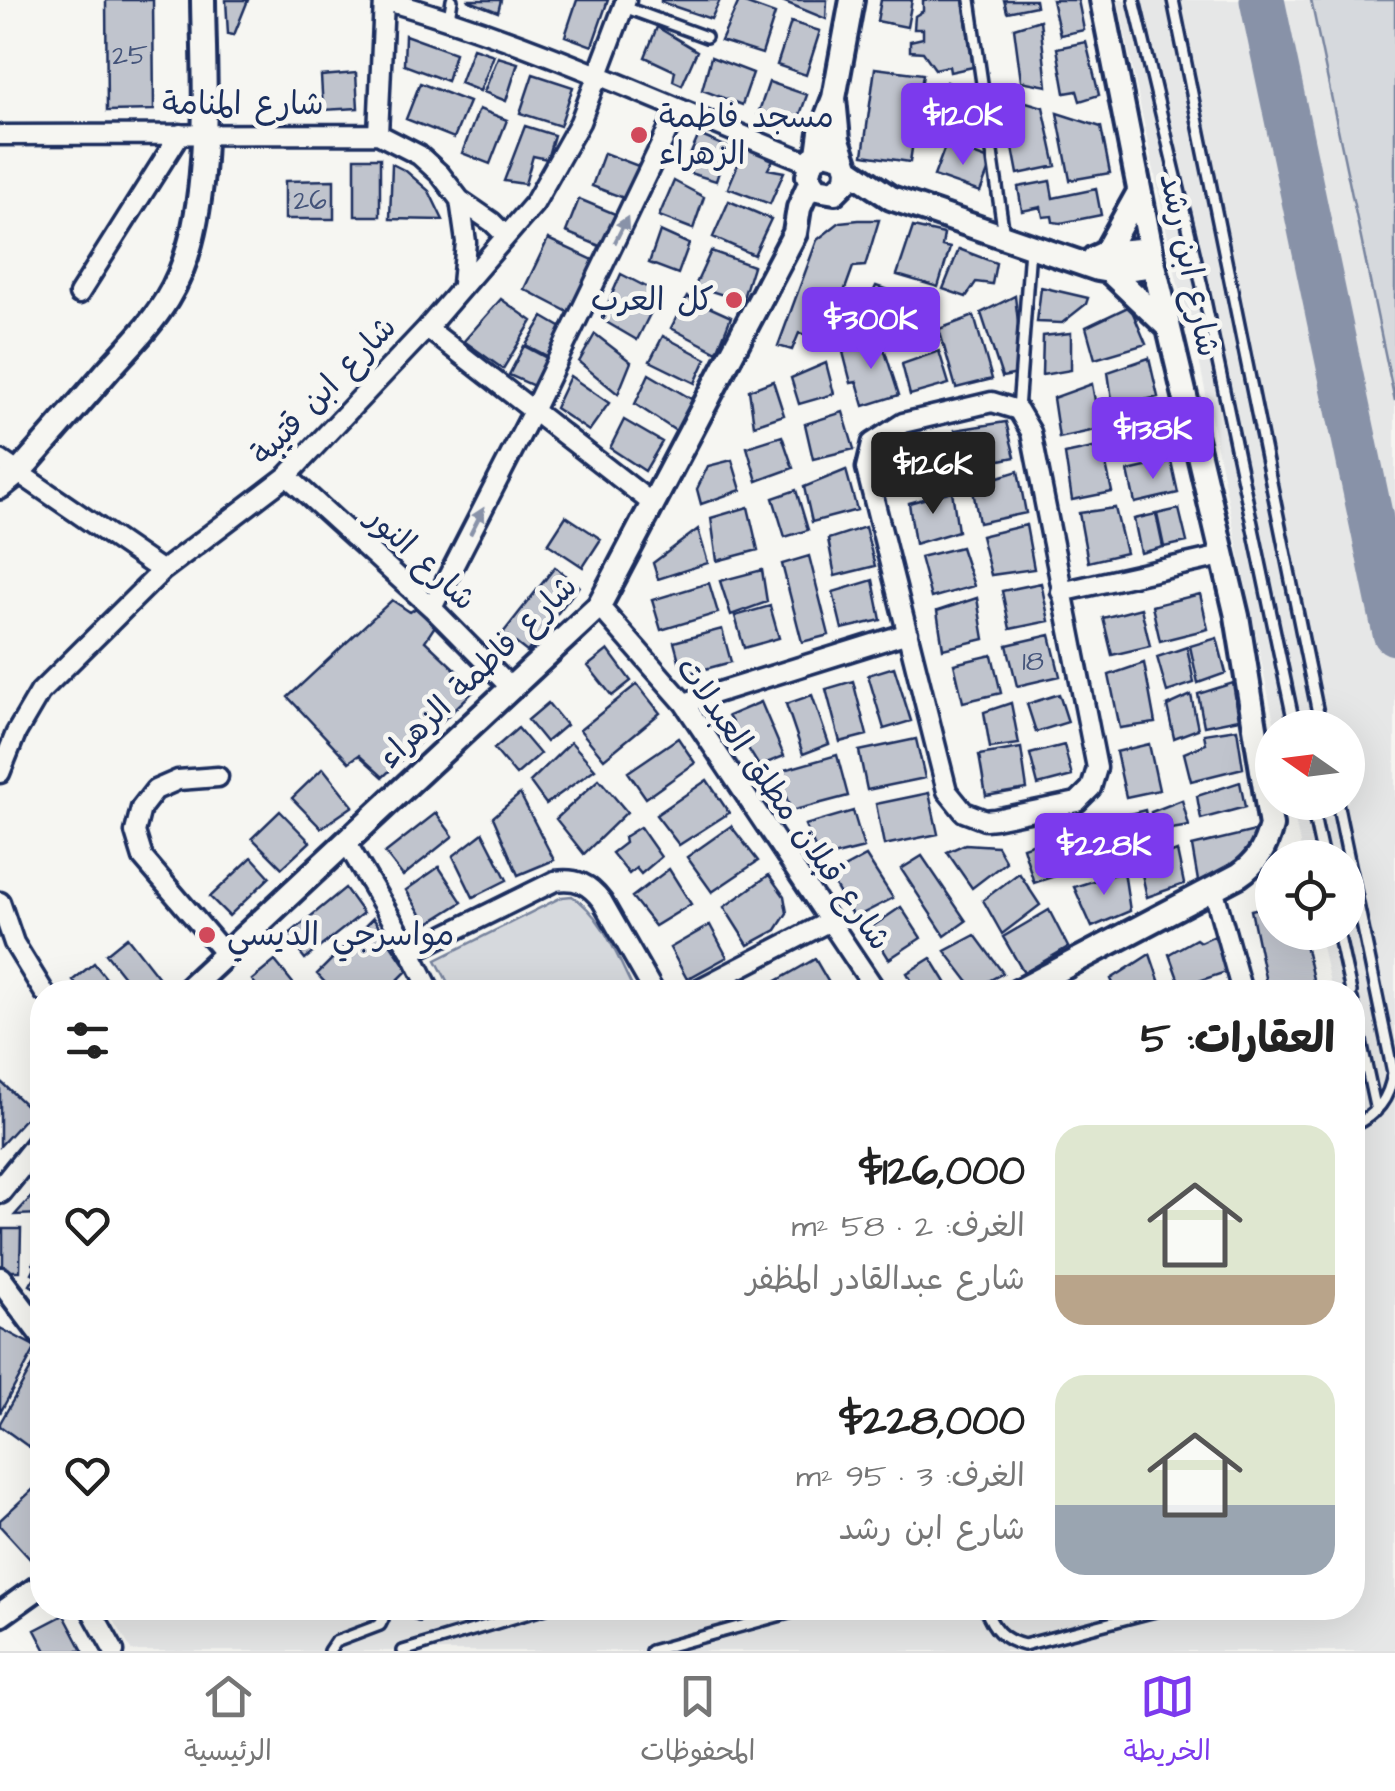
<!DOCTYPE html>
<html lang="ar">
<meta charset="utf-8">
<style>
body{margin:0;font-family:"Architects Daughter","Playpen Sans Arabic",sans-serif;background:#f6f6f6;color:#222;direction:rtl;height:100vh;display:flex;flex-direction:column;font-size:38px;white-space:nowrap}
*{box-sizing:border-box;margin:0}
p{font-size:32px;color:#767676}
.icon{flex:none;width:55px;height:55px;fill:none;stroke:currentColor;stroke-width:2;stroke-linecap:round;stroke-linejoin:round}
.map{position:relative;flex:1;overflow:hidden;direction:ltr}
.details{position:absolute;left:30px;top:980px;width:1335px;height:640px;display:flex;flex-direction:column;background:#fff;border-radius:40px;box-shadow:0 10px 40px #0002;direction:rtl}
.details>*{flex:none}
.needle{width:65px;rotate:284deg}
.fabs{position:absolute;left:1255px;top:710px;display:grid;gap:20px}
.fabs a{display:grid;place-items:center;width:110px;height:110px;border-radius:50%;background:#fff;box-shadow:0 10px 40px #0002;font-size:50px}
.price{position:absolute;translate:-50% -85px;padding:0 22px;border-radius:10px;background:#7c3aed;color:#fff;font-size:32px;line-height:65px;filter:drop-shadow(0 2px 5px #0008)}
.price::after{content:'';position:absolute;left:50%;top:60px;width:30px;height:22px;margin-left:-15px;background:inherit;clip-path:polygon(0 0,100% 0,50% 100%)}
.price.on{background:#222;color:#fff}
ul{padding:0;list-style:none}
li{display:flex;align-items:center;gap:30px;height:250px;padding:0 30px}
li span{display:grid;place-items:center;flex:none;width:280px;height:200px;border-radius:30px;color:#555}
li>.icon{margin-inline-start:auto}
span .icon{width:120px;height:120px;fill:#fffc;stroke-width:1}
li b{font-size:42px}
h2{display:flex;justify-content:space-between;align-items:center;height:120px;padding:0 30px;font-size:42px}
.tab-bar{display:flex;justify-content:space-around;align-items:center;height:140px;border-top:2px solid #e0e0e0;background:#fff;font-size:28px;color:#767676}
.tab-bar a{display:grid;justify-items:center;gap:5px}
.tab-bar .on{color:#7c3aed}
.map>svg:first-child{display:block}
.built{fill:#e6e7e7}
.green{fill:#d6d9dd;stroke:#78849e;stroke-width:2.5}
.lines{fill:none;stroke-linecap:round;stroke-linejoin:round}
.taxiway{stroke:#8892a8;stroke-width:45}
.building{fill:#c0c4cd;stroke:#1b2f5e;stroke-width:2.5}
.service-casing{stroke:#1b2f5e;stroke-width:16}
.minor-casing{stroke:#1b2f5e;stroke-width:25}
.tertiary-casing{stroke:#1b2f5e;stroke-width:30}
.service{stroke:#f6f6f2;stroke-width:9}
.minor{stroke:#f6f6f2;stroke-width:18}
.tertiary{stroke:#f6f6f2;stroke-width:22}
.oneway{fill:#8892a8}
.poi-dot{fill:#d1495b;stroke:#f6f6f2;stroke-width:4}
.labels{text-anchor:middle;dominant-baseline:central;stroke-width:10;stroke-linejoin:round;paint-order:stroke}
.number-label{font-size:28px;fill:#44547a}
.street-label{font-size:32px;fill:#1b2f5e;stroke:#f6f6f2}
.poi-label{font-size:32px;fill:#1b2f5e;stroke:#f6f6f2;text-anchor:start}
</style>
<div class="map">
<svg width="1395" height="1651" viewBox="0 0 1395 1651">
<rect width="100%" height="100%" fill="#f6f6f2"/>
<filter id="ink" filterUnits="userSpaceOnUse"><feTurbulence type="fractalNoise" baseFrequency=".01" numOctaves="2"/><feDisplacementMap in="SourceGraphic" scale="20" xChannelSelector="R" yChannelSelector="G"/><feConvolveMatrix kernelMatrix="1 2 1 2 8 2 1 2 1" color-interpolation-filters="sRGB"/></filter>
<g filter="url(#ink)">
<!-- built -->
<path class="built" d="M1118,0H1395V1651H132L107,1608H1352V992H1332L1319,933L1348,932V858L1303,857L1291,803L1348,802V728L1275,727L1191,322L1186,323Z"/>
<!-- green -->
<path class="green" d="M1311,0H1395V401Z
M572,896C604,916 618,960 635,992H453L436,960L562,897Z"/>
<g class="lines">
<!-- taxiway -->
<path class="taxiway" d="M1262,0L1395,633"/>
</g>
<!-- building -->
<path class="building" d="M106,0H153L154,110L107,111Z
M226,0H248L234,35L228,34Z
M467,0H501L498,12Z
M577,0H608L592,46L565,36Z
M661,0H720L711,19L661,2Z
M780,0H827L826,19Z
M881,0H912L907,27L877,21Z
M923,0H963L973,67L950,72L949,66L935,69L923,52L910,51V41L923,38V29H914L915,16L923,11Z
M1004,0H1035L1036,6L1007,12Z
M1052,0H1078L1084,30L1060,35Z
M739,1L775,14L762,54L721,41Z
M1040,20L1047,86L1021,81L1014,28Z
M791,22L820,31L806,75L777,65Z
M657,27L697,51L682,85L673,81L675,71L645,57Z
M405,35L455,53L447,81L404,65Z
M1086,42L1099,95L1080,101L1077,91L1065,93L1057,48Z
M473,48L494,55L480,91L460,83Z
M498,57L518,63L506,101L484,92Z
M711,57L753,73L742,105L702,90Z
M875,68L923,74L910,162L863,155Z
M356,73L358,108L323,110L321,76Z
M533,74L573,87L560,126L520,113Z
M769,82L807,95L796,126L758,114Z
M946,82L980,93L976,137L933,125Z
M420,83L469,102L454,138L406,119Z
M1003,95L1043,107L1056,166L1018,174Z
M479,109L507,120L490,164L462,153Z
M1057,113L1101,127L1110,173L1070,180Z
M525,126L554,135L547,159L533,156L525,184L504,181Z
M699,135L727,147L716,181L683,171Z
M946,144L992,161L980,192L934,176Z
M746,145L775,156L768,169L784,172L770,204L728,188Z
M604,153L641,167L629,200L592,186Z
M355,158H380V216H355Z
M392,164L406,171L429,191L443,220L390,219Z
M334,180V219H285V181Z
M674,181L704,197L693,229L659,216Z
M1050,181L1053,198L1096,189L1101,215L1061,223L1053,222L1052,216L1043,217L1041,207L1022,211L1018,187Z
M579,199L620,216L607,249L566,232Z
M729,201L771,219L754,255L713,237Z
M859,220H879L865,266L853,267L834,320L827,319L820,339L799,333L792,350L778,346L817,240L840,222Z
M913,227L944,234L942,246L950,248L938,287L897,275Z
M660,231L689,244L678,274L649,263Z
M548,239L600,263L576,316L524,289Z
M959,249L996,263L992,284L976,282L966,297L943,289Z
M711,251L753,266L742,301L695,286Z
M621,274L660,294L637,340L601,319Z
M876,286L926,303L929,314L856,329Z
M1041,287L1088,298L1086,304L1062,323L1037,322Z
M1015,296L1019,330L1018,374L1002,377L981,313Z
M687,297L731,317L717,352L671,328Z
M501,299L532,321L503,369L464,341Z
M1130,306L1146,344L1095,359L1086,327Z
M974,316L992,379L956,388L939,329Z
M543,317L567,331L553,359L526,345Z
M1071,333V370L1042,375L1043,336Z
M595,334L631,362L618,394L579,362Z
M663,336L706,359L695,383L650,361Z
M880,336L899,395L864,406L857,382L851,383L843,352Z
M524,346L552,361L536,387L509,375Z
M939,351L949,384L910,395L902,364Z
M1149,358L1158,397L1113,407L1108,372Z
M826,363L834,394L799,404L791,378Z
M649,374L693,400L676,431L635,404Z
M570,376L609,403L589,431L555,408Z
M773,381L784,415L754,425L749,390Z
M1092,384L1100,429L1059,438L1053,398Z
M1156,410L1162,444L1123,452L1118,418Z
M843,412L854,449L813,459L805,424Z
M624,420L662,442L645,471L610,448Z
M1006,422L1015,457L965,467L955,430Z
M782,436L793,468L757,481L747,447Z
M942,438L952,476L902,489L899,453Z
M1102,446L1112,492L1072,500L1065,454Z
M732,460L741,490L701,504L697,489L708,466Z
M1171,461L1178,493L1135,503L1128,471Z
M846,470L857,510L812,522L804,487Z
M1018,471L1026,513L979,523L972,485Z
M796,490L808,530L785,537L773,498Z
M952,491L958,531L915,544L909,503Z
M748,507L758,550L717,561L711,518Z
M1115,508L1126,553L1088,562L1079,513Z
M1179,509L1187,542L1164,547L1157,514Z
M1156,514L1163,547L1141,553L1134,519Z
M566,516L601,539L583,567L548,544Z
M1026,525L1034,569L991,575L981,536Z
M865,527L875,566L835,576L828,539Z
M698,529L708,563L658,579L653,563Z
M961,547L974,586L931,598L920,557Z
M809,556L829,635L802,642L782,564Z
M555,567L579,586L527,652L503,633Z
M762,570L767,602L731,615L720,581Z
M873,580L881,620L842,629L833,592Z
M709,583L718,613L661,630L652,600Z
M1041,583L1049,621L1010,629L1002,591Z
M1200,594L1208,629L1160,641L1152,606Z
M977,598L984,639L943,649L937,611Z
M392,600L410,612L416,608L435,626L425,641L476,689L383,777L359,755L349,762L288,697Z
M770,606L779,638L744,648L735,616Z
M1141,608L1150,646L1112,655L1103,618Z
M722,629L731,662L683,675L674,642Z
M1050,635L1060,676L1017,686L1007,645Z
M1217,638L1226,673L1198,683L1190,646Z
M1187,647L1194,683L1167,692L1157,657Z
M608,650L631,681L612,696L588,666Z
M992,655L1001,693L963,702L954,664Z
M1144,663L1155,723L1120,728L1109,675Z
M894,667L911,721L884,729L868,675Z
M853,681L867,735L840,742L826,689Z
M1233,683L1239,719L1204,726L1198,694Z
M637,684L660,713L604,759L580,730Z
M1059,694L1068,722L1036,732L1027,704Z
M812,695L829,744L803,754L786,704Z
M1191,695L1198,729L1174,738L1167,706Z
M761,702L784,756L759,766L728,716Z
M548,703L566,725L546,742L528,720Z
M1011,703L1019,744L990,748L984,712Z
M518,728L540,754L516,775L494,749Z
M1237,729L1243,768L1191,781L1184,753L1206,744L1204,734Z
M678,738L695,763L646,798L628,772Z
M916,739L925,778L867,790L859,751Z
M571,742L595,769L546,804L530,782Z
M1149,744L1159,790L1126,797L1116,752Z
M1064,745L1072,776L1038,785L1030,754Z
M1021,748L1027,789L986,796L979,755Z
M837,755L848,796L791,811L777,772Z
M323,768L353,806L321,828L292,798Z
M599,779L627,812L584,854L556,819Z
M707,780L729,813L679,845L656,815Z
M1240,782L1245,807L1201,819L1197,796Z
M929,793L938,834L884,845L876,804Z
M520,794L554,860L518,875L493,817Z
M1182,800L1189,826L1154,832L1151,812Z
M1145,810L1150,836L1125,842L1118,817Z
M280,811L310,842L282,868L252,838Z
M853,811L864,848L820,859L805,825Z
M436,813L453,836L403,876L385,853Z
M1112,818L1122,856L1080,866L1071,828Z
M731,826L758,861L712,892L687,857Z
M640,827L661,857L641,874L636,868L629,874L612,853L625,843L624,837Z
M1259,830L1247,859L1227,871L1198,881L1192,846Z
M483,833L507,880L473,897L453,856Z
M1062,834L1073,870L1034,883L1023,847Z
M965,844L997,846L1006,862L972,888L947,852Z
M1177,851L1184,884L1147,897L1140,865Z
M866,856L893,898L854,918L829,876Z
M922,856L966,921L945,936L901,869Z
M252,857L270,877L229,916L210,897Z
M439,867L462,902L427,924L406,890Z
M669,869L691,904L655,926L632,897Z
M1124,871L1130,911L1092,927L1074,887Z
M1019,873L1040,905L1002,934L983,900Z
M769,875L784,896L787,913L776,930L748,945L724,907Z
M345,888L363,913L305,959L287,936Z
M1272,905V932H1302L1316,992H1268L1251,910Z
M901,907L921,938L889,959L870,928Z
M1049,910L1068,947L1024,973L1003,937Z
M373,918L408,970L386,992H334L317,974Z
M710,925L727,957L687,979L670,948Z
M975,935L1003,973L974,989L945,951Z
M1213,936L1222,943L1229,971L1181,987L1169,954L1196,939L1200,942Z
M127,937L163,983L150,992H136L106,954Z
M1150,954L1163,992H1117L1111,979Z
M931,958L952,992H918L907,973Z
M815,959L829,983L813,992H770L766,987Z
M275,961L300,992H262L252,980Z
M94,963L117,992H83L73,980Z
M0,1081L32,1111L0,1146Z
M42,1185V1214L15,1215Z
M3,1229H21L20,1271H3Z
M40,1251L42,1253V1292L30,1285L36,1275L32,1273L36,1265L33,1264Z
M0,1328L36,1347L0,1413Z
M40,1353L42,1357V1431L29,1447L0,1426V1423Z
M42,1481V1549L31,1560L0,1526V1520Z
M64,1615L83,1651H46L35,1630Z"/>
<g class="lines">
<defs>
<path id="service" d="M970,0L1004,235
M1134,0L1202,286L1295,728
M1173,0L1321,728
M624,7L706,37
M449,18L452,0
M1018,410L1030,248
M1311,802L1323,858
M1337,802L1393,1073C1389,1099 1377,1115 1352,1126
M1338,932L1351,992
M1352,999L1376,1111
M417,1608L419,1615
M985,1608C993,1628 1002,1640 1024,1645L1167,1608
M329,1651L335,1642L380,1625L383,1619L381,1608
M403,1651L546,1608
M651,1651L807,1608"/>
<path id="minor" d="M384,0C531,41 669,106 810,163
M378,134L384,0
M0,135L378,134L419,155L440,174L460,200L492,222L506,236
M460,200L466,242L462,284
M79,294L180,134
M427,328L653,504
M992,402L1018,410L1031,432L1097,768L1091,788L1077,802L995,819L985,820L964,812L947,791L866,468L872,443L903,423Z
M0,460L162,571
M287,476L432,608L512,689
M1061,592L1222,556
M599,606L684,703L877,992
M432,608L532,413L678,109
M684,703L908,633
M0,773L16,733L40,692L162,571L287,476L427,328L534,204L580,122L626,0
M218,777L178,780L155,790L141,808L135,832L143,858L226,955
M346,842L411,952L431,992
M1214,891L1242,992
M0,902L14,943L44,992
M411,952L555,881C577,878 589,884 602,901L654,992
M693,992L828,922
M90,1608L114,1651"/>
<path id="tertiary" d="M834,98L838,140L848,169L847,180L835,192L817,189L808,176L813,158L826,152L841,156
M818,154L821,132L834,98L852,0
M848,169L891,198L1098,269L1109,271L1154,265
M1105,253L1139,192
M1094,258L1105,253L1151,249
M1109,271L1168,327
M0,487L19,472C49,438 79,404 109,369C129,347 152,324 167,299C215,222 204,88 203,0
M185,992L599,606L795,233L799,208L810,183
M1017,992L1239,875C1258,862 1265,848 1271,826L1237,616L1154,265L1102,0
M0,1191L42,1139
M0,1279L42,1335
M0,1615L42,1585"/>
</defs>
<!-- service casing -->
<use href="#service" class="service-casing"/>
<!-- minor casing -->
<use href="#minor" class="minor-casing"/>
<!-- tertiary casing -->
<use href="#tertiary" class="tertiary-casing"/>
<!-- service -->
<use href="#service" class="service"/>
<!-- minor -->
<use href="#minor" class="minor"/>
<!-- tertiary -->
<use href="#tertiary" class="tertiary"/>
</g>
<!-- one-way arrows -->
<defs><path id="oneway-solid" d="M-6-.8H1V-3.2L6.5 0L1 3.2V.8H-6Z" transform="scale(2.5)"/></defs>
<g class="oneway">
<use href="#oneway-solid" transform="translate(621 230) rotate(-64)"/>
<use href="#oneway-solid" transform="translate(477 521) rotate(-63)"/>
</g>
</g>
<!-- markers -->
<g class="poi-dot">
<circle cx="639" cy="135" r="10"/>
<circle cx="734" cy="300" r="10"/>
<circle cx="207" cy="935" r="10"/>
</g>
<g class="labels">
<!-- number labels -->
<g class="number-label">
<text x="130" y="55">25</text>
<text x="310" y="200">26</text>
<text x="1033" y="661">18</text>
</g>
<!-- street labels -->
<g class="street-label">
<text x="243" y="104">شارع المنامة</text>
<text transform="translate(1189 265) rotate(78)">شارع ابن رشد</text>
<text transform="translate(324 391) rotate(-46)">شارع ابن قتيبة</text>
<text transform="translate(421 559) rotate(43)">شارع النور</text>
<text transform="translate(478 672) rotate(-44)">شارع فاطمة الزهراء</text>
<text transform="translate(783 804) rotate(55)">شارع قبلان مطلق العبدلات</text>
</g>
<!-- poi labels -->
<g class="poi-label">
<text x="659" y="117">مسجد فاطمة<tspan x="659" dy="37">الزهراء</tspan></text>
<text x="714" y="300" text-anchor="end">كل العرب</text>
<text x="227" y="935">مواسرجي الديسي</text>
</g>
</g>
</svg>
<div class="fabs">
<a><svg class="needle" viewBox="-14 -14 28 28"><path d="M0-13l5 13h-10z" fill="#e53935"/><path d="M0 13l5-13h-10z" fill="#767676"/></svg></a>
<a><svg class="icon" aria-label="locate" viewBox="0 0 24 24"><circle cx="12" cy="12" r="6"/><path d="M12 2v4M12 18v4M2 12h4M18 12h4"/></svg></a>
</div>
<b class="price" style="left:963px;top:168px">$120K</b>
<b class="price" style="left:871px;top:372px">$300K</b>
<b class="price" style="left:1153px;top:482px">$138K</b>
<b class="price on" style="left:933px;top:517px">$126K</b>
<b class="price" style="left:1104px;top:898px">$228K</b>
<section class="details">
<h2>العقارات: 5<svg class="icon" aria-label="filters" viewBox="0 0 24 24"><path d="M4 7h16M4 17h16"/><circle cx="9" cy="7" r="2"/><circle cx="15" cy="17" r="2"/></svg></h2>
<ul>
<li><span style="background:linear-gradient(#dfe7d0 75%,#b9a48a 0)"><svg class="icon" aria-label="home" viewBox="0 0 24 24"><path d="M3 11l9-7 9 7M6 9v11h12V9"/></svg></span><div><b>$126,000</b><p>الغرف: 2 · 58 m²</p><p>شارع عبدالقادر المظفر</p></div><svg class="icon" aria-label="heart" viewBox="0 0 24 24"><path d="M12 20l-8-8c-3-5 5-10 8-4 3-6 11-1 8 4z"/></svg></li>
<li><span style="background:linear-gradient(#dfe7d0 65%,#9aa5b1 0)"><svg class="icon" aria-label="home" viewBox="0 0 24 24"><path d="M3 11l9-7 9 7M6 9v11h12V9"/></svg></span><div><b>$228,000</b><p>الغرف: 3 · 95 m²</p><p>شارع ابن رشد</p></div><svg class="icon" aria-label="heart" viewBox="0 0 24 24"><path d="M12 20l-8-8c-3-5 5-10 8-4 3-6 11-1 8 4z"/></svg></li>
</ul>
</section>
</div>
<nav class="tab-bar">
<a class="on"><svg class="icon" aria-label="map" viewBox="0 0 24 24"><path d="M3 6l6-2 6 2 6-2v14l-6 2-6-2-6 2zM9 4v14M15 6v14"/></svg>الخريطة</a>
<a><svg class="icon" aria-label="saved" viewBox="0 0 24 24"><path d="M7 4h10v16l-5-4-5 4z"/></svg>المحفوظات</a>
<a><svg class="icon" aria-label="home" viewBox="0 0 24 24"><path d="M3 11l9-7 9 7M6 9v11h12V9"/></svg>الرئيسية</a>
</nav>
